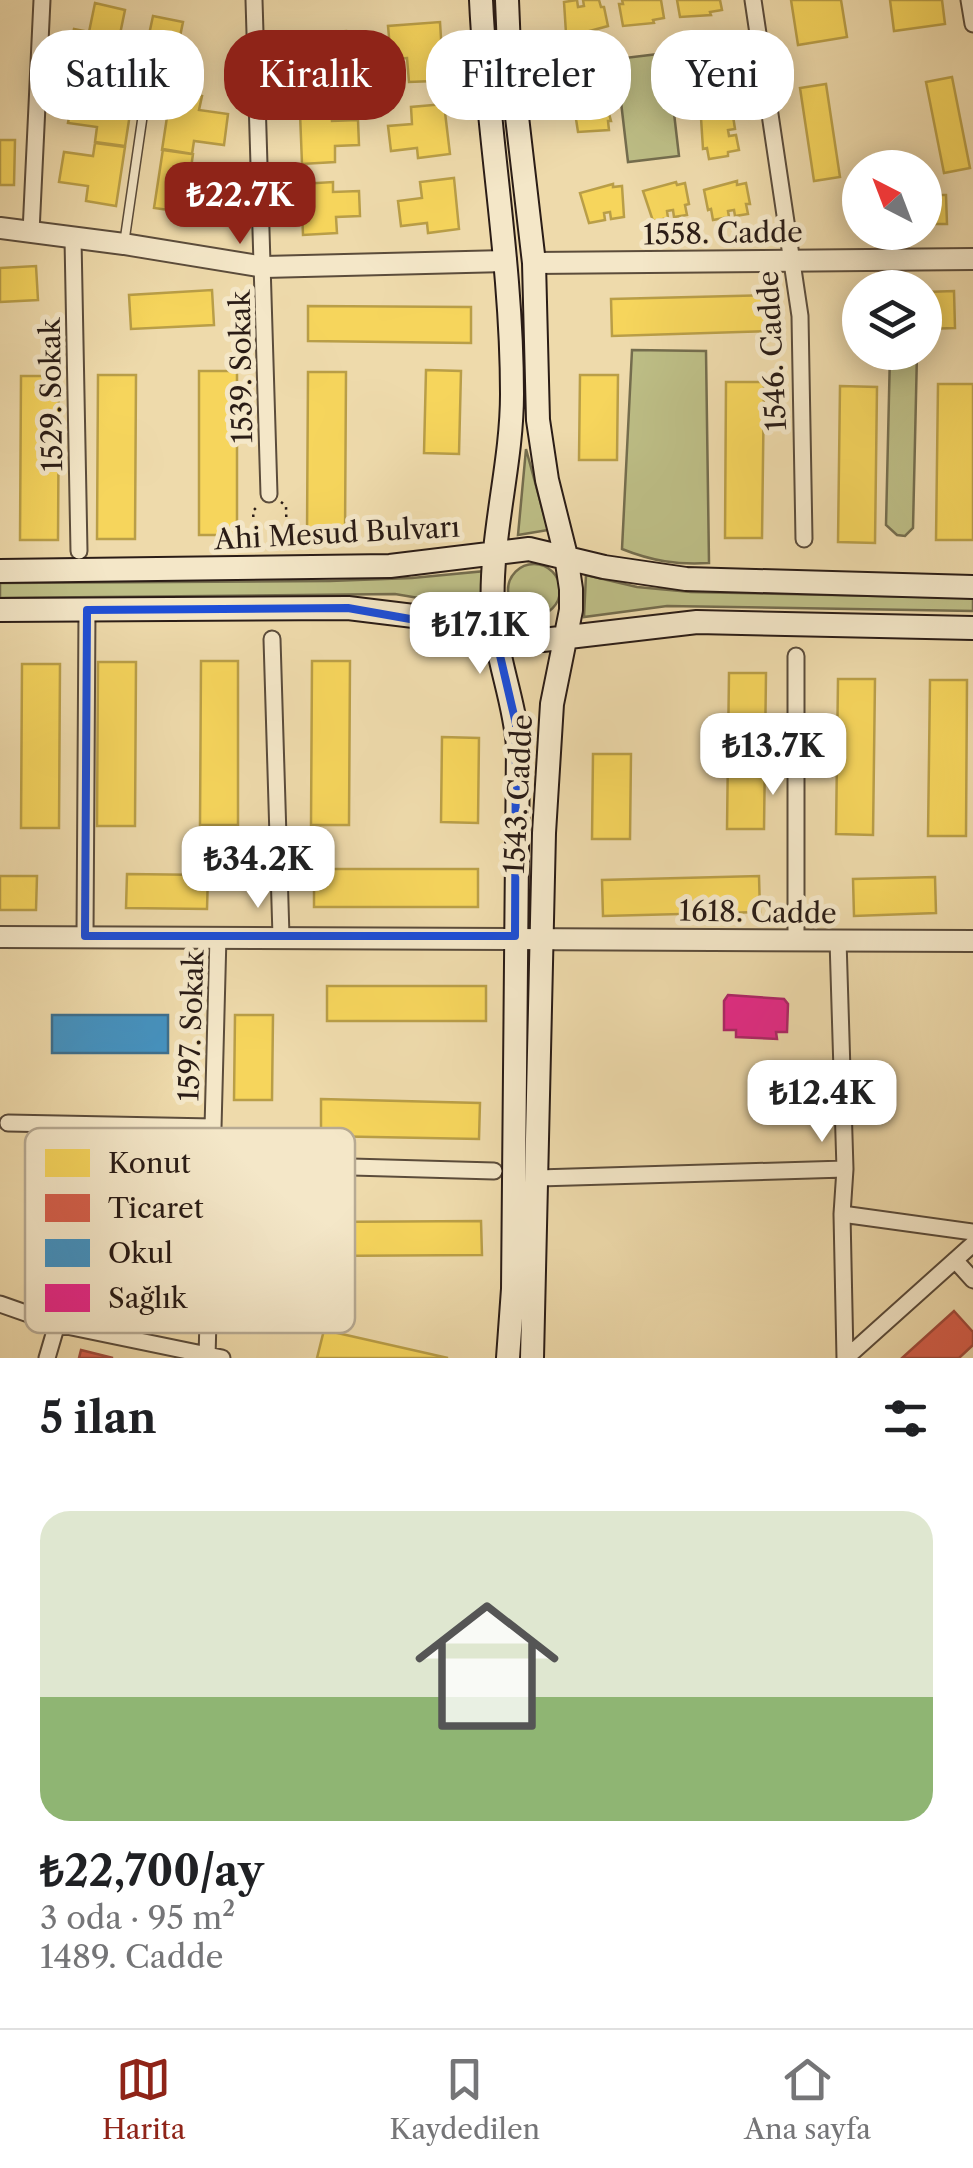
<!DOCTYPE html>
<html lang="tr">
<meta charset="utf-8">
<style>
body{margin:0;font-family:"Libre Caslon Text",serif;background:#f2f2f2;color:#202124;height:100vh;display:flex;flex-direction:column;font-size:38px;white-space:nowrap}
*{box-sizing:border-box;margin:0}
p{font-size:32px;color:#757577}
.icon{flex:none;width:55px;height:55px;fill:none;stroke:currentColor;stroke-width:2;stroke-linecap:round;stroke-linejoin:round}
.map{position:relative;height:1358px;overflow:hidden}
.drawer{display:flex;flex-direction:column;background:#fff;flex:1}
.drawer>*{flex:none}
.top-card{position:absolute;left:30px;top:30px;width:915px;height:90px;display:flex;gap:20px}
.needle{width:65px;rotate:318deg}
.tools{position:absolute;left:842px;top:150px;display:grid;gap:20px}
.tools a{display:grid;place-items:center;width:100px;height:100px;border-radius:50%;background:#fff;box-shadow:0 5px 25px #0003;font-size:50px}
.price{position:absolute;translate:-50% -85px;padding:0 22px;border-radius:20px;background:#fff;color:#222;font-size:32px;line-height:65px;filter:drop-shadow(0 2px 5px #0008)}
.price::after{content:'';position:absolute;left:50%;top:60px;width:30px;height:22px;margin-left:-15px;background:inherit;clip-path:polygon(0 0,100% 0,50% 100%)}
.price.on{background:#8f2418;color:#fff}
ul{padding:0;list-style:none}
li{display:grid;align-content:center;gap:20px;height:530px;padding:0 40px}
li+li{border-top:2px solid #e0e0e0}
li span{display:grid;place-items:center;height:310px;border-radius:30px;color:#555}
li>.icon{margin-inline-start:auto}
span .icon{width:180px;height:180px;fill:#fffc;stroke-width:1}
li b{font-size:42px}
h2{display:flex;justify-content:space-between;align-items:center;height:120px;padding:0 40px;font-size:42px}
.pill{padding:0 35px;border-radius:40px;background:#fff;box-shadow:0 5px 25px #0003;font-size:35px;line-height:90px}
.pill.on{background:#8f2418;color:#fff}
.tab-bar{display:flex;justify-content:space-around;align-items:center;height:140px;border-top:2px solid #e0e0e0;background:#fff;font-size:28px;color:#757577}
.tab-bar a{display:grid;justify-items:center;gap:5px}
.tab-bar .on{color:#8f2418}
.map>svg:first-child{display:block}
.green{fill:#bdbe86;stroke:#746d4e;stroke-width:2.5}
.homes{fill:#f6d55c;stroke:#b99e47;stroke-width:2.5}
.shops{fill:#d6604d;stroke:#a24c3c;stroke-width:2.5}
.schools{fill:#4393c3;stroke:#3c6f8f;stroke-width:2.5}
.health{fill:#e7298a;stroke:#ae2567;stroke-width:2.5}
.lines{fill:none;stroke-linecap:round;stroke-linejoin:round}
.service-casing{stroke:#5b4c3b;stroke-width:11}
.minor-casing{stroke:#5b4c3b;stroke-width:19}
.tertiary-casing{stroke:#5b4c3b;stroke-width:24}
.secondary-casing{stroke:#2a1c16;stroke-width:26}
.path{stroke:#2a1c16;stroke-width:2.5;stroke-dasharray:2.5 5;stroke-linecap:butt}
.service{stroke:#f4e7c8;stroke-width:8}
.minor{stroke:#f4e7c8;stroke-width:15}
.tertiary{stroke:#f4e7c8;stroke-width:20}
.secondary{stroke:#f4e7c8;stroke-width:22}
.marked{fill:none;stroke:#1d4ed8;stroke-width:8;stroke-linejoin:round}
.labels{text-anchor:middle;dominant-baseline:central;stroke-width:10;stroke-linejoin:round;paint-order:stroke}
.street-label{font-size:28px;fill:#2a1c16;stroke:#f4e7c8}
.key{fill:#f4e7c8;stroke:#b7aa93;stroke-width:2.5}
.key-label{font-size:28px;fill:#2a1c16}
</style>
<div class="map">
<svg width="973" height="1358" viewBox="0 0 973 1358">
<rect width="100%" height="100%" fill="#eedaab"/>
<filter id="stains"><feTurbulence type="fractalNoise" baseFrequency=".002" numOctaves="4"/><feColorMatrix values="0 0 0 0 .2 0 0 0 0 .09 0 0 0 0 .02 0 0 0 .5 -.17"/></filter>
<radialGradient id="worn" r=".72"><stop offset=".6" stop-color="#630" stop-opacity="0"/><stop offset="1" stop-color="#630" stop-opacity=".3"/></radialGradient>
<!-- green -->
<path class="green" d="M667,53L679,156L628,162L616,59Z
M632,350L706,351L709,563C677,565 652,561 622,549Z
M890,353H917L913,528L905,536L897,535L886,525Z
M526,449L548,530L518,535Z
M508 590a26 26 0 1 1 52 0a26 26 0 1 1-52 0Z
M486,571L484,609L395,594L0,598V583L330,581L412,578Z
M586,575L637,587L691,592L973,598V611L667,606L584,617Z"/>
<!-- homes -->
<path class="homes" d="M577,0L578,7L584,6L583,0H599L601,7H604L608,26L575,35V32L566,33L564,2Z
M622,0H661L664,18L653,20L654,23L623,26L619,4H623Z
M677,0H720L722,10L710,12L711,15L680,17Z
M791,0H841L847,37L798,45Z
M890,0H942L945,24L894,31Z
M95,3L125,10L119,39L132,42L126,71L68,59L74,29L89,32Z
M153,16L183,22L177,51L190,54L184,84L126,71L132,41L147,44Z
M440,22L442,54H432L434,81L409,82L407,58L391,59L388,26Z
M346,31L348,62L338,63L340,89L315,91L313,66L297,68L295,35Z
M711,46L712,49L721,48L724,61L717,62L718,68L725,66L727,82L698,91L696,80H692L690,49Z
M952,77L970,168L944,173L926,82Z
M104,83L134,88L125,146L95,142L97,127L68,123L73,93L102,97Z
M826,84L840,177L814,181L800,88Z
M602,88L611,121H608L609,130L578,132L576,119L582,118L581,112L574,113L572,98Z
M171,91L202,96L199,110L228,114L224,145L194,141L192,154L162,150Z
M444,104L450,154L418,158L417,148L391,151L388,126L412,124L411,107Z
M331,111L332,121L358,120L359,145L335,146V162L302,164L300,113Z
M722,114L723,118L733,116L735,129L728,130L729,136L736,135L739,150L728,152V156L709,159L707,148L703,149L701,118Z
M0,140H15L14,185H0Z
M95,143L125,147L116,206L86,201L88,186L59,182L64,152L93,156Z
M163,149L193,154L191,168L220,173L215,203L186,199L184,212L154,208Z
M454,178L459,229L428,233L427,223L401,226L398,201L422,198L420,182Z
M737,181V185L746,183L750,204H746L748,214L735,216L734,210L728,211L729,217L713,220L711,209L708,210L704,190Z
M333,182V192L359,191L360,216L336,217L337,233L303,235L301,184Z
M676,182L677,185L685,183L689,204L685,205L687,215L674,217L673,210L667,211L668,218L653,221L643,191Z
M613,184V187L622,186L624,217L611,219L610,212L604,213L605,220L589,223L580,193Z
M925,195H946L947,224H925Z
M854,197H860V225H854Z
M36,266L38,300L0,302V268Z
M212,290L214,325L131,329L129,295Z
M954,291L955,328L925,329V292Z
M771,295L772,331L612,336L611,299Z
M308,306L471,307V343L308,341Z
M426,370L461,371L459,454L424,453Z
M199,371H237V535H199Z
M308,372H346L345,536H307Z
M98,375H136L135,539H97Z
M580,375H618L617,460H579Z
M21,376H59L58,540H20Z
M726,382H764L762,538H725Z
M938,384H973V540H936Z
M840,386L877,387L875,543L838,542Z
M201,661H238V825H200Z
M312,661H350L349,825H311Z
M98,662H136L135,826H97Z
M22,664H60L59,828H21Z
M729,673H766L764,829H727Z
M838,679H875L873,835L836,834Z
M930,680H967L966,836H928Z
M442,737L479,738L478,823L441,822Z
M593,754H631L630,839H592Z
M314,869H478V907H314Z
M127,874L208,875L207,909L126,908Z
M0,876H37L36,910H0Z
M759,876L760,912L603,916L602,880Z
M935,877L936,913L854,916L853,879Z
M327,986H486V1021H327Z
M235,1015H273L272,1100H234Z
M321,1099L480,1103L479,1139L321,1136Z
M481,1221L482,1255L318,1256V1222Z
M324,1330L448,1358H317Z"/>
<!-- shops -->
<path class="shops" d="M954,1311L973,1332V1345L959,1358H902Z
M81,1350L113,1358H79Z"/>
<!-- schools -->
<path class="schools" d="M52,1015H168V1053H52Z"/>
<!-- health -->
<path class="health" d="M728,995L784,999L788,1004L787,1032H776L777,1039L736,1037V1030H724V1001Z"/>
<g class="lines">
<defs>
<path id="service" d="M124,244L145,100"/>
<path id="minor" d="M254,0L269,494
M753,0L800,316L804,539
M969,0L973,24
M31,232L42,0
M73,239L79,551
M272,639L281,936
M85,936L87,610
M796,939V656
M838,940L845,1169L842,1214L845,1358
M8,1123L213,1127
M212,1163L494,1171
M538,1178L845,1169
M842,1214L973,1232
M955,1260L973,1280
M0,1304L57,1324L222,1358
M847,1357L973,1244
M47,1358L57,1324
M207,1358L218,936"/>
<path id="tertiary" d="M0,228L124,244L264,267L506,261
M534,263L973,259
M0,937L973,941"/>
<path id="secondary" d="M481,0C487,132 512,262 512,394C512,467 489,539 493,613C496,658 515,701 518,747L513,1289L508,1358
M507,0L509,48L534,263L538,420L547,480L566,556L571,589V610L552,704L544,833L532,1358
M0,571L390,566L529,549L604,567L686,579L973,587
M0,610L348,608L430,618L495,634L543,640L697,622L973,628"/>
</defs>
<!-- service casing -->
<use href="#service" class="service-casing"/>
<!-- minor casing -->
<use href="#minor" class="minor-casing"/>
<!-- tertiary casing -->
<use href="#tertiary" class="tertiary-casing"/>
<!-- secondary casing -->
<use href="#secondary" class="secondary-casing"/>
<!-- path -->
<path class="path" d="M281,502L286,506L287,547
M255,547L253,511L257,507"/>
<!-- service -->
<use href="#service" class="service"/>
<!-- minor -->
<use href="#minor" class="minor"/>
<!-- tertiary -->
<use href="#tertiary" class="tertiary"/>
<!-- secondary -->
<use href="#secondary" class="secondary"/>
</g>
<!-- marked area -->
<path class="marked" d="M348,608L495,634L516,724L515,936H85L87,610Z"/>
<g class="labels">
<!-- street labels -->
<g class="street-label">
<text transform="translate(723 233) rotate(-1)">1558. Cadde</text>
<text transform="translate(772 351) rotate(-93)">1546. Cadde</text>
<text transform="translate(241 367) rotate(-91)">1539. Sokak</text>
<text transform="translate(51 395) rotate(-91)">1529. Sokak</text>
<text transform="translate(337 533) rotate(-3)">Ahi Mesud Bulvarı</text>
<text transform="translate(518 794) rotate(-87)">1543. Cadde</text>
<text transform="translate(758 912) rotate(1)">1618. Cadde</text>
<text transform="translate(191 1026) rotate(-88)">1597. Sokak</text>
</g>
</g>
<!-- legend -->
<rect x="25" y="1128" width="330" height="205" rx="15" class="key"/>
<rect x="45" y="1149" width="45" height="28" fill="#f6d55c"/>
<rect x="45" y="1194" width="45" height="28" fill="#d6604d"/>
<rect x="45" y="1239" width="45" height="28" fill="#4393c3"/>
<rect x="45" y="1284" width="45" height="28" fill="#e7298a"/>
<g class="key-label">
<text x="108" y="1173">Konut</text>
<text x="108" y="1218">Ticaret</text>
<text x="108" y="1263">Okul</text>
<text x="108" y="1308">Sağlık</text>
</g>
<rect width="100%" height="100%" filter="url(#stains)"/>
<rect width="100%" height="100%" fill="url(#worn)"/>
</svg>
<div class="tools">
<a><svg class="needle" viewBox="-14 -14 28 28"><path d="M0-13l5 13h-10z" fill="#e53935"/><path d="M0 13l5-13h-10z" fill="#757577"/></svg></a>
<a><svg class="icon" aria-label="layers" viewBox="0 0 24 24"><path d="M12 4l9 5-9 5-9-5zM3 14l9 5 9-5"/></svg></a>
</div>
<b class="price on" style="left:240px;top:247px">₺22.7K</b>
<b class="price" style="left:480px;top:677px">₺17.1K</b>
<b class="price" style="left:773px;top:798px">₺13.7K</b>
<b class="price" style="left:258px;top:911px">₺34.2K</b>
<b class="price" style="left:822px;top:1145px">₺12.4K</b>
<div class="top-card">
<a class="pill">Satılık</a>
<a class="pill on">Kiralık</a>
<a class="pill">Filtreler</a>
<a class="pill">Yeni</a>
</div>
</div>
<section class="drawer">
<h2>5 ilan<svg class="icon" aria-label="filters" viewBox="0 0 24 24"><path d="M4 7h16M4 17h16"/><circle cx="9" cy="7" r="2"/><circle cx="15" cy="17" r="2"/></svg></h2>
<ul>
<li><span style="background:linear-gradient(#dfe7d0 60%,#8fb573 0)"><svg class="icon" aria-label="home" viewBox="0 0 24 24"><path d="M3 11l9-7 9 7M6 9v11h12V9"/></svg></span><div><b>₺22,700/ay</b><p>3 oda · 95 m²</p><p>1489. Cadde</p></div></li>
</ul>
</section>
<nav class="tab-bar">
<a class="on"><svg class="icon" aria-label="map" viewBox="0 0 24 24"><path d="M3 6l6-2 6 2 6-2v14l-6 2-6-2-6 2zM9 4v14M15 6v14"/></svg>Harita</a>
<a><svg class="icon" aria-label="saved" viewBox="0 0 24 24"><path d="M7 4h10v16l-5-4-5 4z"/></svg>Kaydedilen</a>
<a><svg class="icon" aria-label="home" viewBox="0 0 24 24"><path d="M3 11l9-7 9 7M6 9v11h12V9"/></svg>Ana sayfa</a>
</nav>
